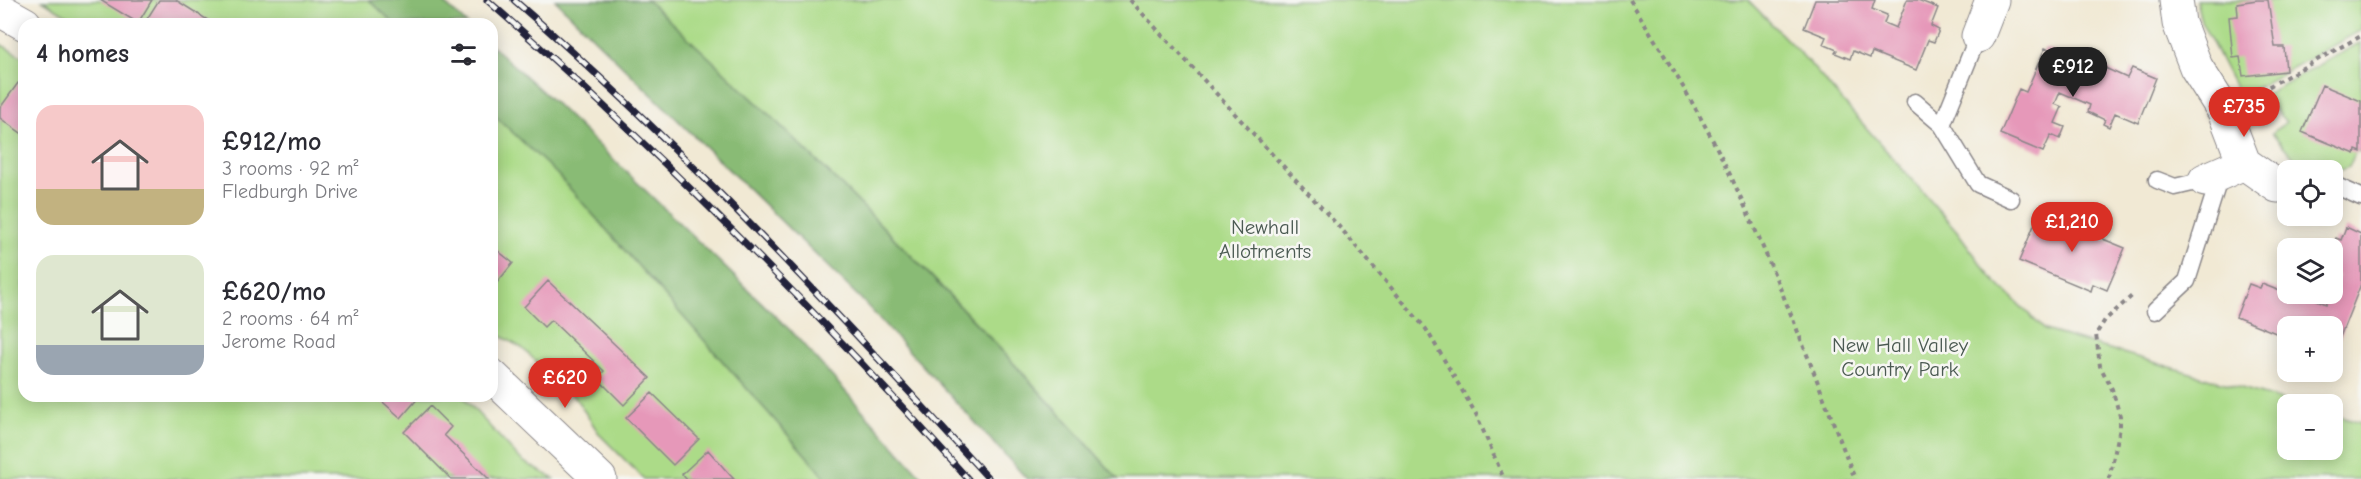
<!DOCTYPE html>
<meta charset="utf-8">
<style>
body{margin:0;font-family:"Comic Neue",sans-serif;background:#f7f7f7;color:#2b2b33;height:100vh;display:flex;flex-direction:column;font-size:22px;white-space:nowrap}
*{box-sizing:border-box;margin:0}
p{font-size:20px;color:#7c7c81}
.icon{flex:none;width:33px;height:33px;fill:none;stroke:currentColor;stroke-width:2;stroke-linecap:round;stroke-linejoin:round}
.map{position:relative;flex:1;overflow:hidden}
.sheet{position:absolute;left:18px;top:18px;width:480px;height:384px;display:flex;flex-direction:column;background:#fff;border-radius:18px;box-shadow:0 3px 15px #0003}
.sheet>*{flex:none}
.tools{position:absolute;left:2277px;top:160px;display:grid;gap:12px}
.tools a{display:grid;place-items:center;width:66px;height:66px;border-radius:12px;background:#fff;box-shadow:0 3px 15px #0003;font-size:30px}
.price{position:absolute;translate:-50% -51px;padding:0 14px;border-radius:21px;background:#d93025;color:#fff;font-size:20px;line-height:39px;filter:drop-shadow(0 2px 3px #0008)}
.price::after{content:'';position:absolute;left:50%;top:36px;width:18px;height:14px;margin-left:-9px;background:inherit;clip-path:polygon(0 0,100% 0,50% 100%)}
.price.on{background:#222;color:#fff}
ul{padding:0;list-style:none}
li{display:flex;align-items:center;gap:18px;height:150px;padding:0 18px}
li span{display:grid;place-items:center;flex:none;width:168px;height:120px;border-radius:18px;color:#555}
li>.icon{margin-inline-start:auto}
span .icon{width:72px;height:72px;fill:#fffc;stroke-width:1}
li b{font-size:26px}
h2{display:flex;justify-content:space-between;align-items:center;height:72px;padding:0 18px;font-size:26px}
.map>svg:first-child{display:block}
.green{fill:#acdb88;stroke:#677e62;stroke-width:1.5}
.forest{fill:#89bb74;stroke:#566e58;stroke-width:1.5}
.building{fill:#e698b9}
.lines{fill:none;stroke-linecap:round;stroke-linejoin:round}
.lane-casing{stroke:#8a8688;stroke-width:19}
.street-casing{stroke:#8a8688;stroke-width:35}
.path{stroke:#8a8688;stroke-width:4;stroke-dasharray:4.5 4.5;stroke-linecap:butt}
.lane{stroke:#fff;stroke-width:16}
.street{stroke:#fff;stroke-width:33}
.rail-casing{stroke:#22223b;stroke-width:7}
.rail{stroke:#f6f6f2;stroke-width:4.5;stroke-dasharray:14;stroke-linecap:butt}
.labels{text-anchor:middle;dominant-baseline:central;stroke-width:5;stroke-linejoin:round;paint-order:stroke}
.park-label{font-size:21px;fill:#4b5a52;stroke:#f6f6f2}
</style>
<div class="map">
<svg width="2361" height="479" viewBox="0 0 2361 479">
<rect width="100%" height="100%" fill="#f6f6f2"/>
<filter id="ink" filterUnits="userSpaceOnUse"><feTurbulence type="fractalNoise" baseFrequency=".0167" numOctaves="2"/><feDisplacementMap in="SourceGraphic" scale="12" xChannelSelector="R" yChannelSelector="G"/><feConvolveMatrix kernelMatrix="1 2 1 2 8 2 1 2 1" color-interpolation-filters="sRGB"/></filter>
<filter id="wash" filterUnits="userSpaceOnUse"><feTurbulence type="fractalNoise" baseFrequency=".008" numOctaves="4" result="noise"/><feDisplacementMap in="SourceGraphic" scale="24" xChannelSelector="R" yChannelSelector="G"/><feGaussianBlur stdDeviation="1.35" result="paint"/><feColorMatrix in="noise" values="0 0 0 0 0 0 0 0 0 0 0 0 0 0 0 0 0 1.4 0 .05"/><feComposite in="paint" operator="in"/></filter>
<g filter="url(#wash)">
<rect width="100%" height="100%" fill="#f1e9d4"/>
<!-- green -->
<path class="green" d="M42,0H369L395,24H81Z
M647,0H1748L1803,56L1957,231L1990,276L2045,330L2299,405H2288V450H2332L2333,415L2361,423V479H1118C971,311 812,151 647,0Z
M2196,0H2361V30L2240,97L2201,21Z
M2361,42V152L2356,151L2349,167L2333,173L2332,171H2300L2293,157L2272,133L2286,122L2263,96Z
M0,44L24,58V396H462L516,455L524,462L554,479H0Z
M492,113L557,174L827,479H644L600,435L577,400L522,348L492,331Z"/>
<!-- forest -->
<path class="forest" d="M369,0H441L467,24H395Z
M555,0H647C812,151 970,311 1118,479H1027L861,299Z
M492,46L555,103L793,333L924,479H827L557,174L492,113Z"/>
<g id="blocks">
<!-- building -->
<path class="building" d="M100,0H152L138,23Z
M159,0H176L214,24H148L145,22Z
M1815,0H1875L1872,9L1887,15L1884,23L1896,28L1907,0H1918L1938,8L1931,26L1939,30L1934,42L1928,40L1916,70L1872,52L1870,58L1853,51L1850,59L1835,53L1837,50L1823,44L1826,37L1804,28Z
M2257,0H2268L2275,47H2284L2286,71L2243,76L2240,57L2233,58L2229,17L2238,16L2237,3Z
M2045,48L2102,75L2105,68L2127,78L2132,68L2156,78L2138,123L2115,113L2109,127L2103,124L2105,120L2088,112L2090,105L2060,92L2055,104L2062,107L2055,123L2065,127L2060,139L2051,135L2043,152L2000,134L2019,89L2026,92Z
M18,83L24,87V135L0,118V108Z
M2322,85L2361,101V152L2356,150L2355,154L2302,132Z
M2038,216L2060,225L2063,218L2105,235L2103,239L2125,248L2107,290L2093,284L2091,291L2019,261Z
M2346,227L2361,234V284L2338,342L2332,339V327H2288V338L2236,317L2249,284L2260,288L2262,284L2285,293L2288,287V294H2294L2293,296L2304,300L2306,295L2326,304L2331,294H2332L2338,276L2332,274V261L2337,250L2332,248L2336,238L2341,240Z
M492,246L513,263L492,289Z
M548,281L650,378L624,405L597,378L604,371L551,320L544,327L524,307Z
M652,393L699,439L673,465L626,418Z
M376,396H420L401,418Z
M430,406L451,427L444,435L489,479H451L404,432Z
M708,450L730,475L734,479H686L682,474Z"/>
</g>
</g>
<g filter="url(#ink)">
<use href="#blocks" fill-opacity="0" stroke="#8a8688" stroke-width="1.5"/>
<g class="lines">
<defs>
<path id="lane" d="M1915,102L1942,125L1978,184L2011,199
M1942,125L1978,36
M2157,180L2175,187L2205,180
M2332,184L2361,197
M2155,311L2187,281L2221,173"/>
<path id="street" d="M2176,0L2179,23L2196,67L2224,111L2244,163
M0,10L25,24
M1978,36L1992,0
M2205,180L2244,163L2277,186
M492,376L600,479"/>
</defs>
<!-- lane casing -->
<use href="#lane" class="lane-casing"/>
<!-- street casing -->
<use href="#street" class="street-casing"/>
<!-- path -->
<path class="path" d="M1130,0L1343,231L1426,329L1476,414L1504,479
M1630,0C1667,59 1704,119 1734,183C1779,279 1817,380 1855,479
M2253,95L2361,36
M2109,479L2120,428V416L2112,389L2100,366L2096,334L2105,320L2134,294"/>
<!-- lane -->
<use href="#lane" class="lane"/>
<!-- street -->
<use href="#street" class="street"/>
<defs>
<path id="rail" d="M487,0C657,149 817,311 968,479
M514,0C684,148 838,313 989,479"/>
</defs>
<!-- rail casing -->
<use href="#rail" class="rail-casing"/>
<!-- rail -->
<use href="#rail" class="rail"/>
</g>
</g>
<g class="labels">
<!-- park labels -->
<g class="park-label">
<text x="1265" y="227">Newhall<tspan x="1265" dy="24">Allotments</tspan></text>
<text x="1900" y="345">New Hall Valley<tspan x="1900" dy="24">Country Park</tspan></text>
</g>
</g>
</svg>
<div class="tools">
<a><svg class="icon" aria-label="locate" viewBox="0 0 24 24"><circle cx="12" cy="12" r="6"/><path d="M12 2v4M12 18v4M2 12h4M18 12h4"/></svg></a>
<a><svg class="icon" aria-label="layers" viewBox="0 0 24 24"><path d="M12 4l9 5-9 5-9-5zM3 14l9 5 9-5"/></svg></a>
<a>+</a>
<a>−</a>
</div>
<b class="price on" style="left:2073px;top:98px">£912</b>
<b class="price" style="left:2244px;top:138px">£735</b>
<b class="price" style="left:2072px;top:253px">£1,210</b>
<b class="price" style="left:565px;top:409px">£620</b>
<section class="sheet">
<h2>4 homes<svg class="icon" aria-label="filters" viewBox="0 0 24 24"><path d="M4 7h16M4 17h16"/><circle cx="9" cy="7" r="2"/><circle cx="15" cy="17" r="2"/></svg></h2>
<ul>
<li><span style="background:linear-gradient(#f6c9c9 70%,#c2b280 0)"><svg class="icon" aria-label="home" viewBox="0 0 24 24"><path d="M3 11l9-7 9 7M6 9v11h12V9"/></svg></span><div><b>£912/mo</b><p>3 rooms · 92 m²</p><p>Fledburgh Drive</p></div></li>
<li><span style="background:linear-gradient(#dfe7d0 75%,#9aa5b1 0)"><svg class="icon" aria-label="home" viewBox="0 0 24 24"><path d="M3 11l9-7 9 7M6 9v11h12V9"/></svg></span><div><b>£620/mo</b><p>2 rooms · 64 m²</p><p>Jerome Road</p></div></li>
</ul>
</section>
</div>
